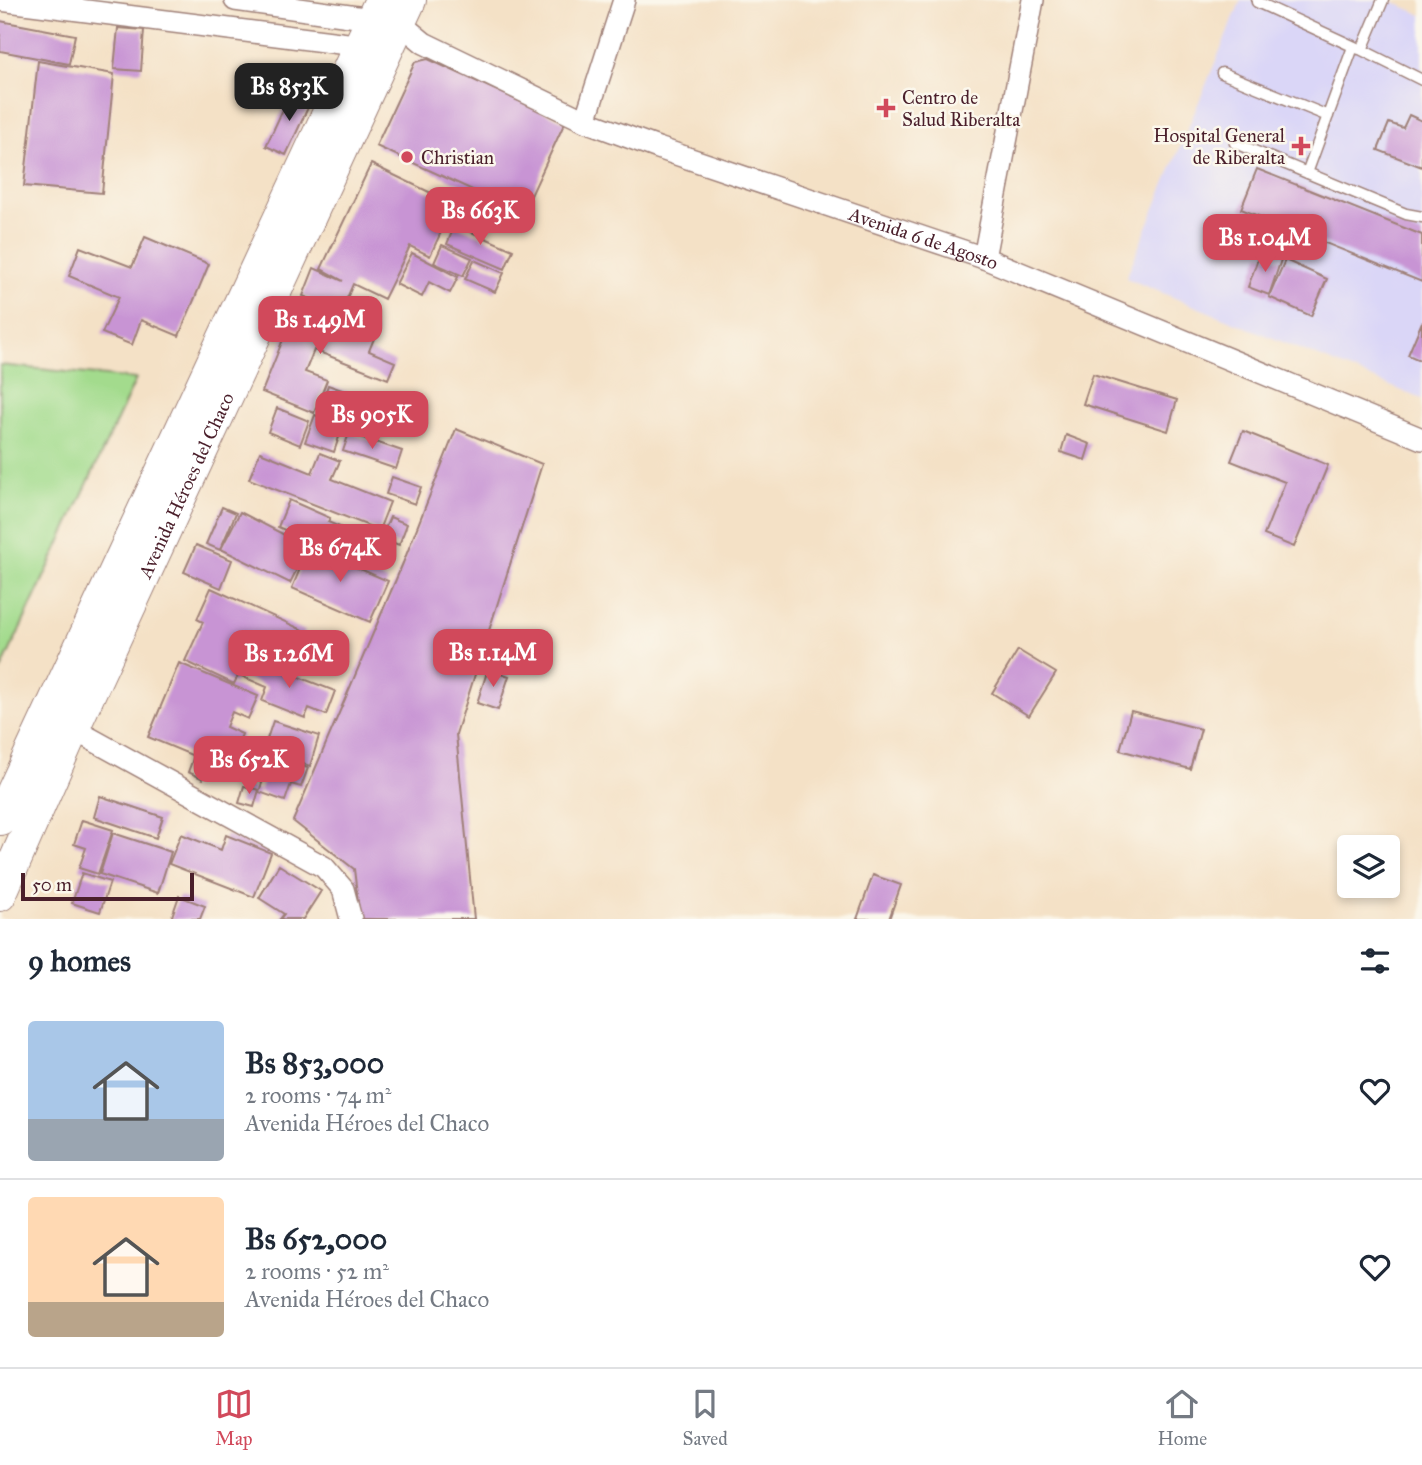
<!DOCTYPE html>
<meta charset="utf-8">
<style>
body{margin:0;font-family:"IM FELL Great Primer",serif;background:#f2f2f3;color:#1f2937;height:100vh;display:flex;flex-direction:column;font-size:26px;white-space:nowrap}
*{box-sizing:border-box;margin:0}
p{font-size:23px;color:#747a83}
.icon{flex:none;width:38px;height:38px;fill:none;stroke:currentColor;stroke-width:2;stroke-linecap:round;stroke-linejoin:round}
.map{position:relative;height:919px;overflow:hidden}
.side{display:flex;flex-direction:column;background:#fff;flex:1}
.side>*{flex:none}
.buttons{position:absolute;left:1337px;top:835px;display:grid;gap:14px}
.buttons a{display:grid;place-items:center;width:63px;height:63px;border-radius:7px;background:#fff;box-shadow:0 4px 10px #0003;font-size:35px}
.scale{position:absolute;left:21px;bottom:18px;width:173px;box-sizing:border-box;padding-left:7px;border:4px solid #4a1f2b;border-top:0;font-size:19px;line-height:24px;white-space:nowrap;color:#4a1f2b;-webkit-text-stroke:5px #fbf7ec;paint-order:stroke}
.price{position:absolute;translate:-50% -60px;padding:0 16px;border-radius:14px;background:#d1495b;color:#fff;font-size:23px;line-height:46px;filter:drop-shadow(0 2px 4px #0008)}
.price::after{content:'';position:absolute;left:50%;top:42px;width:21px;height:16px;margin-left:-10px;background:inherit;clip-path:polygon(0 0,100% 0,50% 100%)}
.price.current{background:#222;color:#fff}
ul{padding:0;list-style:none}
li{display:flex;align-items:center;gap:21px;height:175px;padding:0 28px}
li+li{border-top:2px solid #e0e1e3}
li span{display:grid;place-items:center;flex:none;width:196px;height:140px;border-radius:7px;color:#555}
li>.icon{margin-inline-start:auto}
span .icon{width:84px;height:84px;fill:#fffc;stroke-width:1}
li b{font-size:30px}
h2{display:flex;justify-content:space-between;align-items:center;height:84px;padding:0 28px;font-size:30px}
.tabs{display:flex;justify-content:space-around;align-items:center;height:98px;border-top:2px solid #e0e1e3;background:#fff;font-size:19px;color:#747a83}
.tabs a{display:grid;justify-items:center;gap:4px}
.tabs .current{color:#d1495b}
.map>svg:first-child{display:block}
.built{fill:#dad6f7}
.green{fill:#a3db8d;stroke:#767d5c;stroke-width:2}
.building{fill:#c894d4}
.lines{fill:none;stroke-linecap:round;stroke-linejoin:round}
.service-casing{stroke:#9f8078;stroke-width:13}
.minor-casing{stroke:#9f8078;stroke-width:24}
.secondary-casing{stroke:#9f8078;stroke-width:34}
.service{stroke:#fff;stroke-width:10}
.minor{stroke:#fff;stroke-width:21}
.secondary{stroke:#fff;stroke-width:32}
.poi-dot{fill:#d1495b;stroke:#fbf7ec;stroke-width:2.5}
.labels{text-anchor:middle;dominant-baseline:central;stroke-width:5;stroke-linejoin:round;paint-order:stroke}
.poi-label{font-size:19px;fill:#4a1f2b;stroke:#fbf7ec;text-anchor:start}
.street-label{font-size:19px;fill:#4a1f2b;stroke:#fbf7ec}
</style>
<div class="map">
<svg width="1422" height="919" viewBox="0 0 1422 919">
<rect width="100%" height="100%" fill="#fbf7ec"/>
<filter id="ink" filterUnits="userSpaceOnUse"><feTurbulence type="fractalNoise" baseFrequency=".0143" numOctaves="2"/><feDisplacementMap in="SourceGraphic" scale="14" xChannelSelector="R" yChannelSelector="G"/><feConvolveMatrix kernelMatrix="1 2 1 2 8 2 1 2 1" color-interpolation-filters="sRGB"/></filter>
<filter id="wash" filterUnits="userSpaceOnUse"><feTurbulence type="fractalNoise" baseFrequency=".00686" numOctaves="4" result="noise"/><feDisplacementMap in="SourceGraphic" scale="28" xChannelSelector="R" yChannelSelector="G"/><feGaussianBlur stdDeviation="1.57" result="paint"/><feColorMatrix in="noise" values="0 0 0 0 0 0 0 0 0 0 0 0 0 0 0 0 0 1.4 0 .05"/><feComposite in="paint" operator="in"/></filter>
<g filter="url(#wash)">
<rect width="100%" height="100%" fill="#f4e1c6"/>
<!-- built -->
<path class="built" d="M1241,0H1389L1422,15V399L1126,278Z"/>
<!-- green -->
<path class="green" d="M0,365L136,379L0,672Z"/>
<g id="blocks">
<!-- building -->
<path class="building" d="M0,21L75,35L69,64L0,51Z
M118,28L144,30L141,71L114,69Z
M428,59L565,122L523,213L376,146L415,62Z
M38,61L114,74L102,193L24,186Z
M292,90L312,99L286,155L266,146Z
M1409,115L1422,121V167L1378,150L1389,123L1403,128Z
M371,164L454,204L430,256L410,246L384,299L353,284L341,312L303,296L314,268L343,281L321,269Z
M1257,169L1422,235V282L1241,209Z
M455,225L513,250L505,269L447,244Z
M145,237L209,264L179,336L141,320L132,345L102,333L119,297L69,276L80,247L132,267Z
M442,245L472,258L463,276L434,263Z
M412,253L458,277L450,293L429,282L422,297L396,284Z
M1260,253L1281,260L1269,295L1248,287Z
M474,260L504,273L495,292L465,279Z
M1285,260L1327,279L1311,316L1269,297Z
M312,305L377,331L369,351L395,362L388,379L314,350L305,372L327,380L314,413L262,392L294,312L307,317Z
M1422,322V361L1408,355Z
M1093,374L1177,400L1168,431L1083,404Z
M328,385L359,396L354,410L339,404L334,418L319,412Z
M362,393L415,412L408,433L377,422L372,438L346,429Z
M277,408L309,421L300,445L268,432Z
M315,415L343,425L334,452L305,442Z
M456,429L542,464L456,734L474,919H360L354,869L293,821L403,563Z
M1243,431L1328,465L1294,547L1264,535L1285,482L1231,461Z
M349,433L402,451L396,469L343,451Z
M1066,435L1090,444L1085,460L1061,452Z
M260,452L312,473L320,453L340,461L332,479L390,502L379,530L249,479Z
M392,477L421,487L415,504L386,494Z
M289,500L330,518L328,522L340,527L334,543L298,529L296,535L278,527Z
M222,507L236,513L220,550L206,544Z
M240,512L308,547L290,583L221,549Z
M390,517L407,524L399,545L381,538Z
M196,545L232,560L221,588L184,572Z
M309,547L388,581L370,622L292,588Z
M211,588L305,631L289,666L251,648L234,684L185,661L203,622L197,619Z
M1018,650L1056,673L1029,716L992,693Z
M249,658L335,691L326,715L309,708L305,718L262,701L267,687L241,676Z
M179,663L258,696L248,719L232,712L226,727L242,734L232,759L214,752L203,779L188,772L194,756L148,737Z
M488,669L509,676L498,710L477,703Z
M1131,711L1201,729L1190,769L1120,750Z
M273,721L319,736L310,766L263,751Z
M271,756L308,768L301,787L291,784L285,801L259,792Z
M244,786L259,790L254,807L239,803Z
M100,796L163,817L156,838L94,817Z
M82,820L113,830L98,874L79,868L86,848L74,844Z
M113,833L171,852L158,893L100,874Z
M181,834L221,850L226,835L271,853L254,897L169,864Z
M279,865L321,891L303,919H280L284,914L259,898Z
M82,873L110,882L100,912L72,903Z
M873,875L901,885L889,919H857Z
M179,896L205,906L200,919H171Z"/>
</g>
</g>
<g filter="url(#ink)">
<use href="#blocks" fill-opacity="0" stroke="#9f8078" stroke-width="2"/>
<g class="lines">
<defs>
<path id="service" d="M1383,0L1362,50L1422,80
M1257,2L1359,49
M1222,73L1328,116
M1235,143L1406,214L1422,217
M1307,173L1353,47"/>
<g id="minor">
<path d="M0,0L371,47"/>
<path id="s1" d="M235,0L400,23L424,43L585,121L658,148L984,258L1422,439"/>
<path d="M585,121L624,0"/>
<path d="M984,258L1033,0"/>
<path d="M73,729L324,867L343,889L351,919"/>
</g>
<g id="secondary">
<path d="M0,819L381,0"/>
<path id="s2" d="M0,895L73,729L410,0"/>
</g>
</defs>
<!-- service casing -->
<use href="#service" class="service-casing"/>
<!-- minor casing -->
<use href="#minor" class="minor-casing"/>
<!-- secondary casing -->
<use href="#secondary" class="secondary-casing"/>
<!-- service -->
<use href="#service" class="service"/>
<!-- minor -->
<use href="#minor" class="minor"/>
<!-- secondary -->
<use href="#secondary" class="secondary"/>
</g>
</g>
<!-- markers -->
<g class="poi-dot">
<path d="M882.5 97.5h7v7h7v7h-7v7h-7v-7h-7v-7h7z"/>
<path d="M1297.5 135.5h7v7h7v7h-7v7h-7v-7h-7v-7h7z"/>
<circle cx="407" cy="157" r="7"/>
</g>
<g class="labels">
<!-- poi labels -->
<g class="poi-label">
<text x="902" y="97">Centro de<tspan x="902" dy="22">Salud Riberalta</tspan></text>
<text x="1285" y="135" text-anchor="end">Hospital General<tspan x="1285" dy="22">de Riberalta</tspan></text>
<text x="421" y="157">Christian</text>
</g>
<!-- street labels -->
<g class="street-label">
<text stroke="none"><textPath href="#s1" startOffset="735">Avenida 6 de Agosto</textPath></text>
<text stroke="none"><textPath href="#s2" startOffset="450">Avenida Héroes del Chaco</textPath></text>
</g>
</g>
</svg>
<div class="buttons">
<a><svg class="icon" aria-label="layers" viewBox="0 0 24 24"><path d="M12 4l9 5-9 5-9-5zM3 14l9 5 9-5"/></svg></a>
</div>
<div class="scale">50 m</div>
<b class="price current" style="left:289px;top:123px">Bs 853K</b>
<b class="price" style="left:480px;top:247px">Bs 663K</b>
<b class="price" style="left:1265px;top:274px">Bs 1.04M</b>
<b class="price" style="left:320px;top:356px">Bs 1.49M</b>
<b class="price" style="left:372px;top:451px">Bs 905K</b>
<b class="price" style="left:340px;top:584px">Bs 674K</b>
<b class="price" style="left:493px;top:689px">Bs 1.14M</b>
<b class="price" style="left:289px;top:690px">Bs 1.26M</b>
<b class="price" style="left:249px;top:796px">Bs 652K</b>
</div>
<section class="side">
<h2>9 homes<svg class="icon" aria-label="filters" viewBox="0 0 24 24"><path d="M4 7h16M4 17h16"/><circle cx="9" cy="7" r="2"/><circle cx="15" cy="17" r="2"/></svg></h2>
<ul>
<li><span style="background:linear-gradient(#a9c7e8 70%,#9aa5b1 0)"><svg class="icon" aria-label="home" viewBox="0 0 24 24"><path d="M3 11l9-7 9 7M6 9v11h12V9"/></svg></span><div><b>Bs 853,000</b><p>2 rooms · 74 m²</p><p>Avenida Héroes del Chaco</p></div><svg class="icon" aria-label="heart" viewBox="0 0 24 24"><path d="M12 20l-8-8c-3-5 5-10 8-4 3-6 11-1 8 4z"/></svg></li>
<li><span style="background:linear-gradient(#ffd9b3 75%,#b9a48a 0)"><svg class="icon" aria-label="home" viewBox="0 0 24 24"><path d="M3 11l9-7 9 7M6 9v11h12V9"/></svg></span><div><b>Bs 652,000</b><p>2 rooms · 52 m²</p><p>Avenida Héroes del Chaco</p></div><svg class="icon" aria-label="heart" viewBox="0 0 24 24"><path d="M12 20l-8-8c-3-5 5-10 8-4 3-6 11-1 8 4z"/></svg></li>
</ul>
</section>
<nav class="tabs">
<a class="current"><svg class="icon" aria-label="map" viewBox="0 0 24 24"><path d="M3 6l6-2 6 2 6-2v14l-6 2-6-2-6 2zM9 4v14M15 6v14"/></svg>Map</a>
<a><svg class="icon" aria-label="saved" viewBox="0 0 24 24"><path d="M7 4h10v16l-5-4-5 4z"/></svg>Saved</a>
<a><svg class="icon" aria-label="home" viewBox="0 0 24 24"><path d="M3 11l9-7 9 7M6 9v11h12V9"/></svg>Home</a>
</nav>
